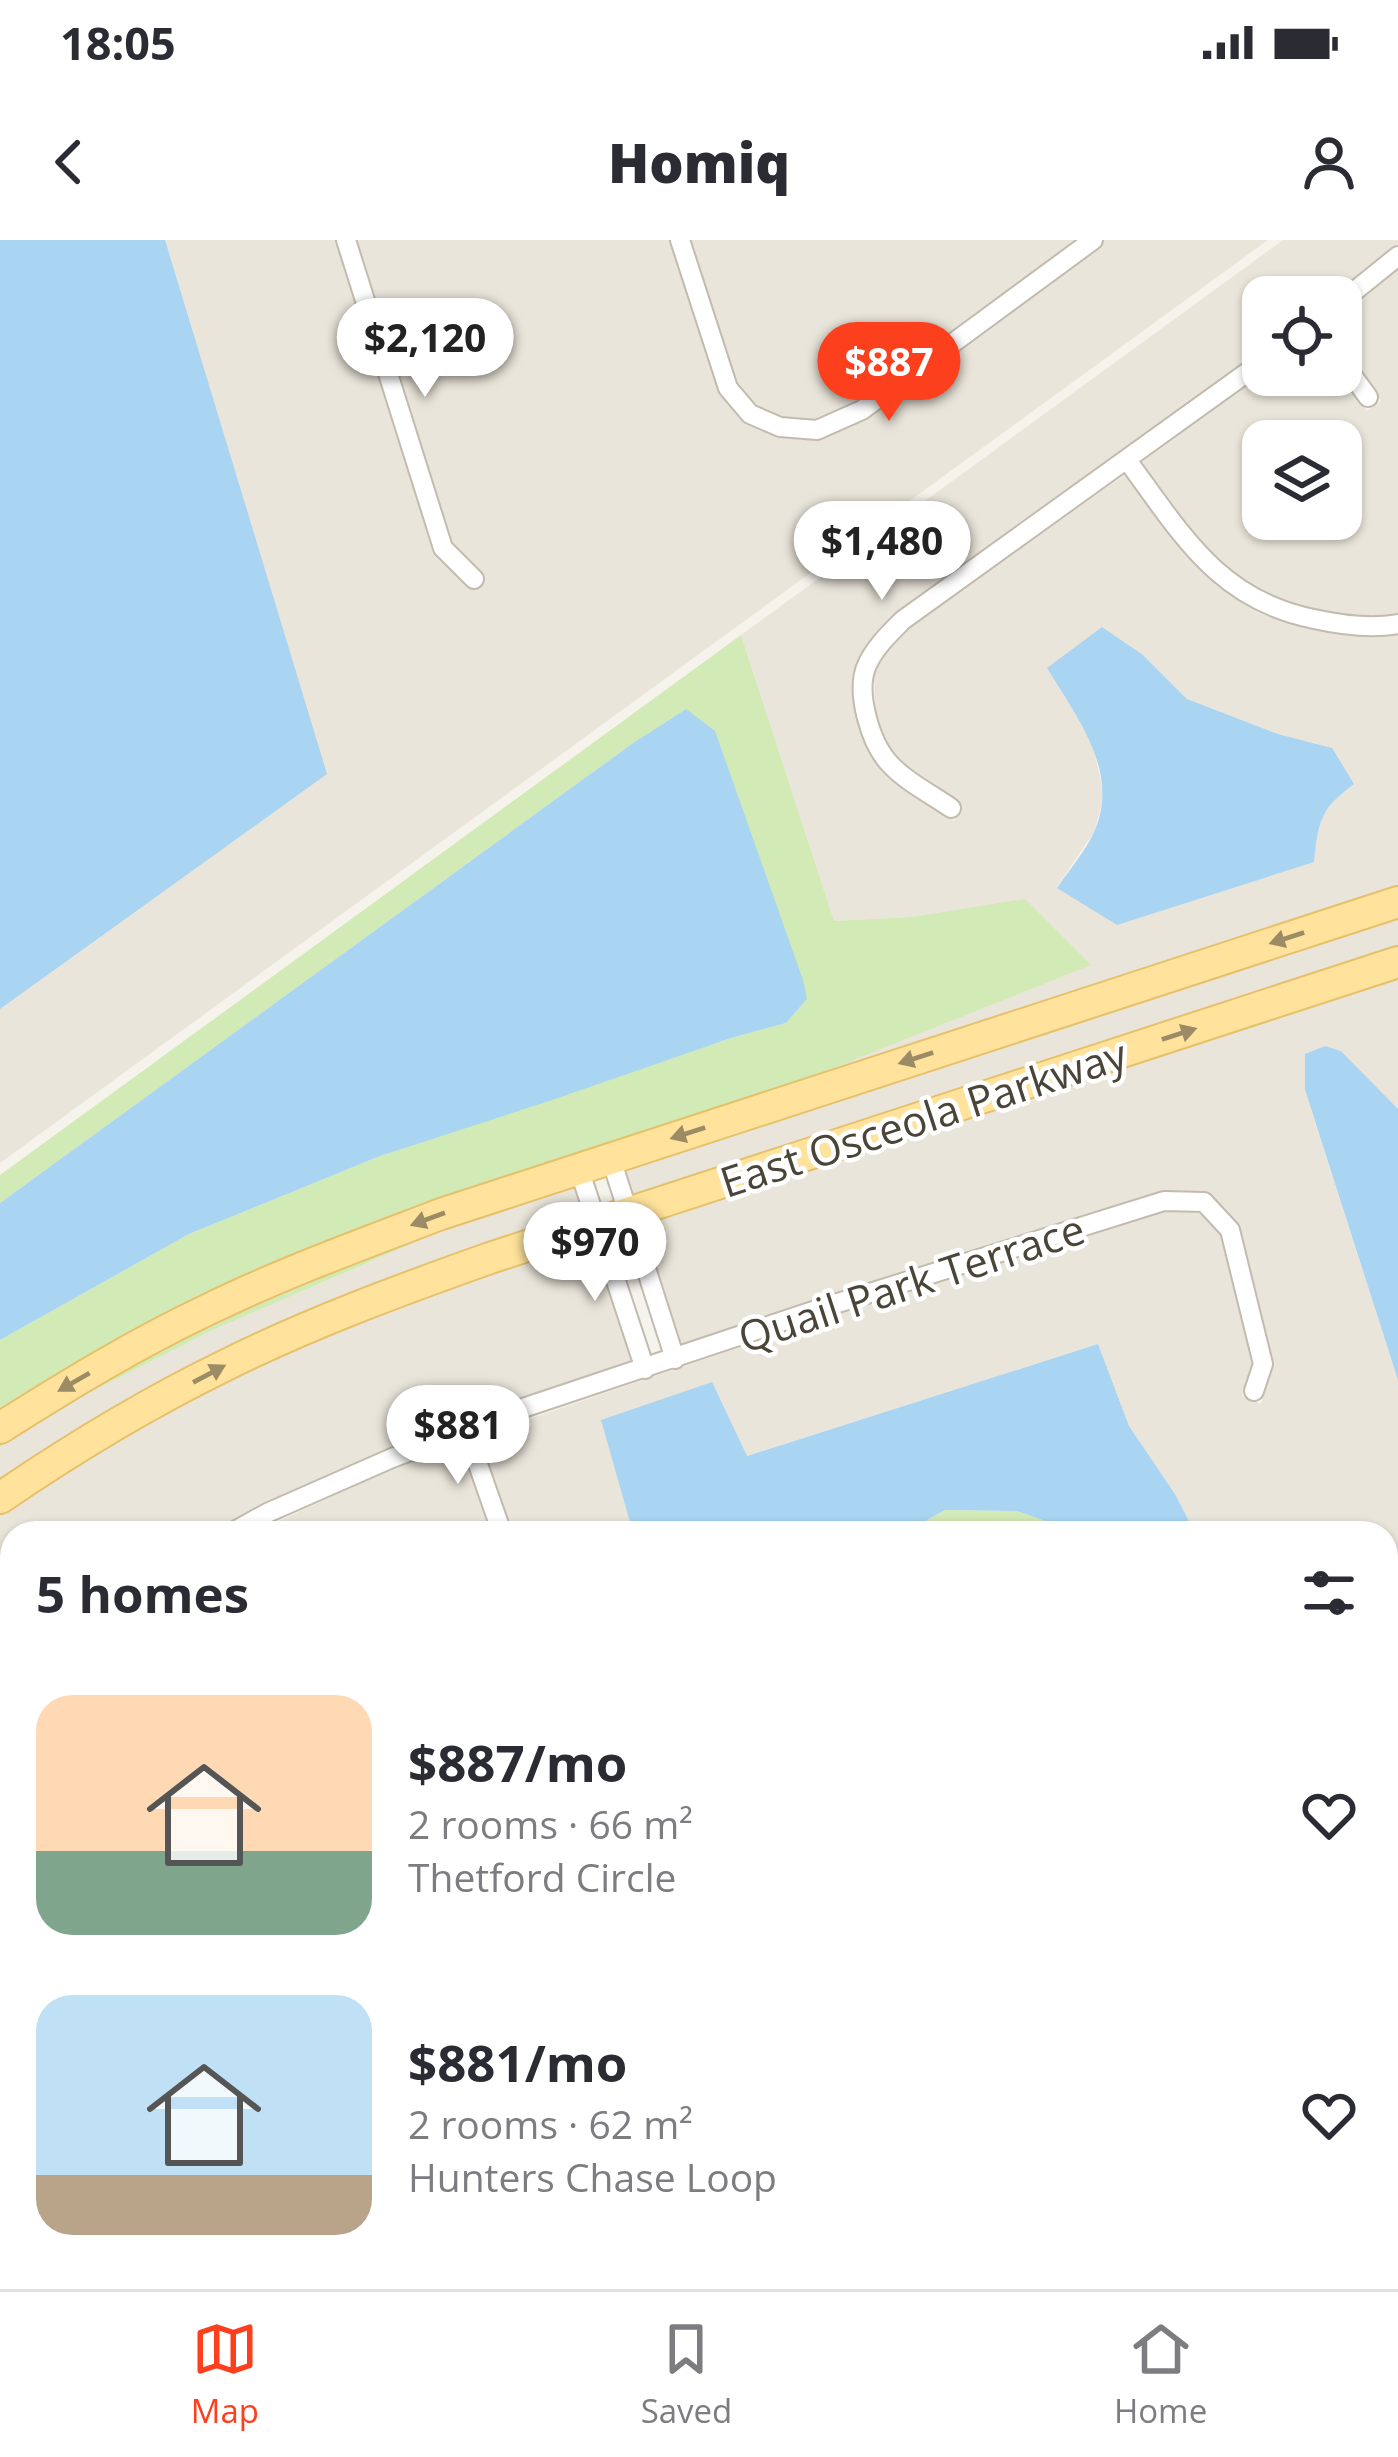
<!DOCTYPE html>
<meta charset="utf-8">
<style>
body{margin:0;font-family:"Open Sans",sans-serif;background:#f2f2f3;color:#2b2b33;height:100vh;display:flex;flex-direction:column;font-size:45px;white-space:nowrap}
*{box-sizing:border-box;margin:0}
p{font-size:39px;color:#7c7c81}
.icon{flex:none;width:66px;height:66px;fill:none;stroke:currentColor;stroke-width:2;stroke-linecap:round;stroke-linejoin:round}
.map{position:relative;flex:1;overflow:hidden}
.side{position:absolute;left:0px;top:1281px;width:1398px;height:768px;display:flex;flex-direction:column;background:#fff;border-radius:36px 36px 0 0;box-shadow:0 3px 9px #0004}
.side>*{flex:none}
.buttons{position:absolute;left:1242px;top:36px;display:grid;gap:24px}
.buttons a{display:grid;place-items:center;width:120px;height:120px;border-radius:24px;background:#fff;box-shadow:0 3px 9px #0004;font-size:60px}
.price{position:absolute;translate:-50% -102px;padding:0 27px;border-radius:42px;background:#fff;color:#222;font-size:39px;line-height:78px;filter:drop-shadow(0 3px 6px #0008)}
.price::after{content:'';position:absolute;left:50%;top:72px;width:36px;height:27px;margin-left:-18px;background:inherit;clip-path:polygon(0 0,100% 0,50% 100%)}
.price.active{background:#fc3f1d;color:#fff}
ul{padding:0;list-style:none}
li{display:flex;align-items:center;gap:36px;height:300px;padding:0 36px}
li span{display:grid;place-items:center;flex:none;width:336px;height:240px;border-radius:36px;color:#555}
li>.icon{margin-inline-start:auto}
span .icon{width:144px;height:144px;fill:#fffc;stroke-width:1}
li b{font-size:51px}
h2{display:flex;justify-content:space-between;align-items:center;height:144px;padding:0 36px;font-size:51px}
.status{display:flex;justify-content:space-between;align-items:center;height:84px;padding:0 60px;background:#fff;direction:ltr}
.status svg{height:33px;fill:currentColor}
header{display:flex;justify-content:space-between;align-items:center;height:156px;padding:0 36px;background:#fff;font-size:54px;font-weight:800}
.dock{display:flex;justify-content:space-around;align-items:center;height:168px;border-top:3px solid #e1e1e2;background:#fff;font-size:33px;color:#7c7c81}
.dock a{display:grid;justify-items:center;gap:6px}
.dock .active{color:#fc3f1d}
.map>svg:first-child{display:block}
.residential{fill:#eae5da;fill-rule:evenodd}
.green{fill:#d2eab5}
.water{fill:#a9d4f2}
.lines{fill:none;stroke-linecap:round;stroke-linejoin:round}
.minor-casing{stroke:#c2bbae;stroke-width:22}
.primary-casing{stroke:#e6c16a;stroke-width:34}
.minor{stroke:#fff;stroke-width:18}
.primary{stroke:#ffe39c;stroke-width:30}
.oneway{fill:#9c8c66}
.labels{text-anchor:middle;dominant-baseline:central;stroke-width:9;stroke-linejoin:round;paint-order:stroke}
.street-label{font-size:42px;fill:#4b4439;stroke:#fff}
</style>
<div class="status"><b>18:05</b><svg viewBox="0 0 49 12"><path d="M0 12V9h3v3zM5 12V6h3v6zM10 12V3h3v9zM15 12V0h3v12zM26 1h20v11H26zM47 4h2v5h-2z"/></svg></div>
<header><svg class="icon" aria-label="back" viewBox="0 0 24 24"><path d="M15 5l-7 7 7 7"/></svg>Homiq<svg class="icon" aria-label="person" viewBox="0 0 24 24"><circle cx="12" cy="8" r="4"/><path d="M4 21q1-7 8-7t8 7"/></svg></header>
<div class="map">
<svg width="1398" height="2049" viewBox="0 0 1398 2049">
<rect width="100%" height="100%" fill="#f6f3ec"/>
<!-- residential -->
<path class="residential" d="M0,0H1268L0,923Z
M1283,0H1398V4L1331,57H1263V108L897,371L872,397L857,422L855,473L868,510L887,534L954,581L963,566L898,519L885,503L875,473L874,432L888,411L909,388L1126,234L1194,324L1230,355L1259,373L1297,386L1336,394H1398V651L748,862L912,677L834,681L741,395ZM1143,415L1187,459L1278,494L1332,508L1338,555L1318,583L1057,647L1094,592L1104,556L1092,501Z
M1398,30V373L1386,376L1336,374L1299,366L1266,355L1241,340L1208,311L1141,223L1263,134L1341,135L1367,171L1381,161L1341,104V76ZM1263,201H1341V279H1263Z
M1398,672V712L634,960L623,926Z
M1398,733V869L1341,811L1325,806L1305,815V851L1398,1140V1369L1386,1395V1293H1195L1175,1254L1129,1186L1098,1104L746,1216L602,1181L633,1293H511L479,1196L829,1077L1166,971L1201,972L1221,994L1253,1123L1242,1156L1261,1164L1272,1123L1239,989L1211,956L1203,953L1160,951L821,1057L681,1106L640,980Z
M573,941L585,976L486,1008L0,1245V1207L45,1175L213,1090L493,968Z
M591,996L633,1122L522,1158L387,1209L262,1263L211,1293H12V1420L0,1430V1270L137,1184L310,1098Z
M461,1203L492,1293H253L396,1227Z
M12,1447V1763L0,1760V1456Z
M1386,1484L1398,1562V1602L1394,1637L1386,1650Z
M1398,1670V2049H1294L1286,2037H1386V1692Z
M271,2037H549L532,2049H286Z"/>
<!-- green -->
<path class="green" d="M741,395L834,681L912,677L1025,659L1091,725L748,862L607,909L0,1175V1100L189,994L380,916L731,798L786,783L807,759L686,469L633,503L0,963V935Z
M493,968L213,1090L45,1175L0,1207V1200L214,1078Z
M945,1270L1017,1271L1079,1293H904Z
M0,1777L12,1783V2037H235L265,2049H0Z
M568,2037H766L801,2043L812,2049H554Z
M808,2037H917L925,2049H829Z
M1094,2037H1286L1294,2049H1078Z"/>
<!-- water -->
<path class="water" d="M0,0H165L327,534L0,769Z
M1102,387L1143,415L1187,459L1278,494L1332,508L1354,544C1320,569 1318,582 1314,622L1117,685L1057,648C1069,630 1085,612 1094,592C1121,533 1077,477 1047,428Z
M686,469L715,491L803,740L807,759L786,783L731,798L552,860L380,916L189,994L0,1100V963L633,503Z
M1325,806L1341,811L1398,869V1140L1305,850V814Z
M1098,1104L1129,1186L1175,1254L1195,1293H1079L1017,1271L945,1270L904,1293H633L601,1180L712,1142L747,1216Z
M917,2037H1094L1078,2049H925Z"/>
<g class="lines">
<defs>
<path id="minor" d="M346,0L443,308L474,339
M680,0L728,148L750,174L780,187L817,190L862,170L1093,0
M1341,62L1398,16
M1341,120L1368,157
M1127,220C1181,293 1218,360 1314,379C1341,385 1371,389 1398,384
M951,568C931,554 905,541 889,523C870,502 855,451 867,425C875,407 890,393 903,380L1263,121
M611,919L675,1119
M579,929L645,1129
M466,1190L502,1293
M231,1293L267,1273L392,1218L526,1167L825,1067L1164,961L1204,962L1230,990L1263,1124L1254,1151
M1398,1388L1388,1431L1398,1499
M0,1443L12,1433
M1386,1671L1398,1650"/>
<path id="primary" d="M0,1188C68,1145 137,1103 209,1069C285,1032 363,1004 441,974L1398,662
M0,1258C72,1209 146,1164 224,1126C310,1083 400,1050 490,1018L1398,722"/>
</defs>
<!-- minor casing -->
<use href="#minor" class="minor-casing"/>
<!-- primary casing -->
<use href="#primary" class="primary-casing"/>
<!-- minor -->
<use href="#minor" class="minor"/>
<!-- primary -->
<use href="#primary" class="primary"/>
</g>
<!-- one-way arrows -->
<defs><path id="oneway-solid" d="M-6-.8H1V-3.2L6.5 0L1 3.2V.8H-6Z" transform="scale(3)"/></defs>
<g class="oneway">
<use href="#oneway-solid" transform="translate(1287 698) rotate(162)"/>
<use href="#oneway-solid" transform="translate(1179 794) rotate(-18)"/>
<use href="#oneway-solid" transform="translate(916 818) rotate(162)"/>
<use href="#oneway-solid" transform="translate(688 893) rotate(162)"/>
<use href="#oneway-solid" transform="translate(428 979) rotate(160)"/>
<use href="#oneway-solid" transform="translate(209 1134) rotate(-28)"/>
<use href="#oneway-solid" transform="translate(74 1142) rotate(150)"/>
</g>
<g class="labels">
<!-- street labels -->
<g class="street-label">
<text transform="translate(923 877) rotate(-18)">East Osceola Parkway</text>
<text transform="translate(911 1042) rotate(-18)">Quail Park Terrace</text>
</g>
</g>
</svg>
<div class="buttons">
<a><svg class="icon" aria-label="locate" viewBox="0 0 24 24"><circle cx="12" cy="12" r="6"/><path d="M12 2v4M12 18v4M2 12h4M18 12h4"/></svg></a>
<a><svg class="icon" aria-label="layers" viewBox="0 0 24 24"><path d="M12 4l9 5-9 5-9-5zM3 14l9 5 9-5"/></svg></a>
</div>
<b class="price" style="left:425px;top:160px">$2,120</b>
<b class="price active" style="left:889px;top:184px">$887</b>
<b class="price" style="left:882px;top:363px">$1,480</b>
<b class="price" style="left:595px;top:1064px">$970</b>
<b class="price" style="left:458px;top:1247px">$881</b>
<section class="side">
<h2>5 homes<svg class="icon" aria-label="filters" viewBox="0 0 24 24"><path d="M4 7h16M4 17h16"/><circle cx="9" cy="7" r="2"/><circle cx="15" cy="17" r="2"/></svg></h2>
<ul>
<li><span style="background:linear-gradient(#ffd9b3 65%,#7fa58c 0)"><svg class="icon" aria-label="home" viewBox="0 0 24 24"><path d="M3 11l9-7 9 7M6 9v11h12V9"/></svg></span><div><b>$887/mo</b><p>2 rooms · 66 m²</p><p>Thetford Circle</p></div><svg class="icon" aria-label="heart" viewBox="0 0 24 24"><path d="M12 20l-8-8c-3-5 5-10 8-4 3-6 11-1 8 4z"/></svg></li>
<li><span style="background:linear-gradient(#bfe0f5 75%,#b9a48a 0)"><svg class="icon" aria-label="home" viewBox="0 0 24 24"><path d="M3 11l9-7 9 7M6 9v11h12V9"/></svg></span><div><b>$881/mo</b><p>2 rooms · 62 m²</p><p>Hunters Chase Loop</p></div><svg class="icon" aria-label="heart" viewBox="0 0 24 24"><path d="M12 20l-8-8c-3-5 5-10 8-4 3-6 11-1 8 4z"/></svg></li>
</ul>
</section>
</div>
<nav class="dock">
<a class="active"><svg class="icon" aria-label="map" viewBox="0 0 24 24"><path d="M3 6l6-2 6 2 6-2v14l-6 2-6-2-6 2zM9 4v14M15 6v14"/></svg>Map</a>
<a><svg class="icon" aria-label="saved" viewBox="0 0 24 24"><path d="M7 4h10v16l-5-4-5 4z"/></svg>Saved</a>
<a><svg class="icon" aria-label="home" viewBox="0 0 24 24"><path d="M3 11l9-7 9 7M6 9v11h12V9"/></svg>Home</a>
</nav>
